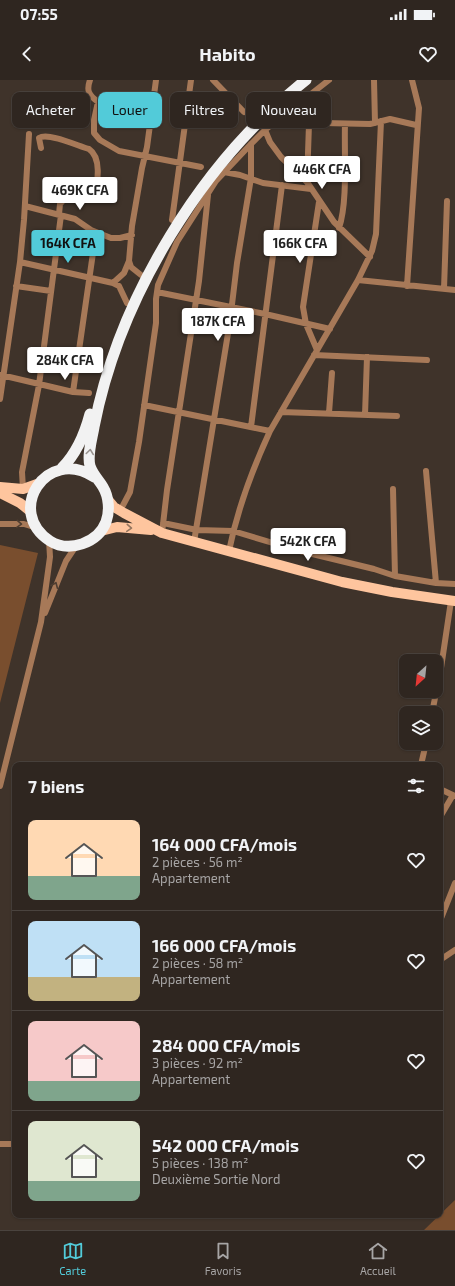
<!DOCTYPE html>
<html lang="fr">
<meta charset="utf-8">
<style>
body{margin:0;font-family:"Exo 2",sans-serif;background:#372e29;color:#f1f3f6;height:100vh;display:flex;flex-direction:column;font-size:15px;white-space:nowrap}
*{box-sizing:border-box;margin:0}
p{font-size:13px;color:#a7a5a5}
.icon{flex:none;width:22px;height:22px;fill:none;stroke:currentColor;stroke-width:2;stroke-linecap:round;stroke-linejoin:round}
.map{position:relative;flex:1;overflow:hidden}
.sheet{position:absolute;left:12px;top:682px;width:431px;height:456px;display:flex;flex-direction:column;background:#2f2620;border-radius:8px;box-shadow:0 1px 3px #0004,0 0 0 1px #4a433e}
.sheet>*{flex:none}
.hud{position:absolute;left:12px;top:12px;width:431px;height:36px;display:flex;gap:8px}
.needle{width:26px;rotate:207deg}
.tools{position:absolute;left:399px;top:574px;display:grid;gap:8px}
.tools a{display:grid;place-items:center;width:44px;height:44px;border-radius:8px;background:#2f2620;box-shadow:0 1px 3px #0004,0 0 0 1px #4a433e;font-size:20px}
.price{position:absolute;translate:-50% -34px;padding:0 9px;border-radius:4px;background:#fff;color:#222;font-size:13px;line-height:26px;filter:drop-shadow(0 1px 2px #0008)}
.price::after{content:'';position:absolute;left:50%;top:24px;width:12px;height:9px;margin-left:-6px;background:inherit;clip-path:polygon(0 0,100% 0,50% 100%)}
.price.selected{background:#52cbd9;color:#111}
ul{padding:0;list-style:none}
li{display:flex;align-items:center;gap:12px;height:100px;padding:0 16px}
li+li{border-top:1px solid #4a433e}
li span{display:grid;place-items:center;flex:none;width:112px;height:80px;border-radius:8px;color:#555}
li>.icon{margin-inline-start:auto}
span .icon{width:48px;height:48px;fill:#fffc;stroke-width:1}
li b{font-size:17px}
h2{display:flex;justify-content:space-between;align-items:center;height:48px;padding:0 16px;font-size:17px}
.tag{padding:0 14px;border-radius:8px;background:#2f2620;box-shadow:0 1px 3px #0004,0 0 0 1px #4a433e;font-size:14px;line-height:36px}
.tag.selected{background:#52cbd9;color:#111}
.status{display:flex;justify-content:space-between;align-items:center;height:28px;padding:0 20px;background:#2f2620;direction:ltr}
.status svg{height:11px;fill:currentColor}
header{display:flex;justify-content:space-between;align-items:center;height:52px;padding:0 16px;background:#2f2620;font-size:18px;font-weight:700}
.tabs{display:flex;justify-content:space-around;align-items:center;height:56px;border-top:1px solid #4a433e;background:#2f2620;font-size:11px;color:#a7a5a5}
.tabs a{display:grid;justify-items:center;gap:2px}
.tabs .selected{color:#52cbd9}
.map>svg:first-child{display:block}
.green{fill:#794e2e}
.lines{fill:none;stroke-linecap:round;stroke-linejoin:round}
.street{stroke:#a77958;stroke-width:6}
.primary{stroke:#fec59e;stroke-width:10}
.highway{stroke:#f2f2f2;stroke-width:11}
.oneway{stroke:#98928e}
.oneway2{stroke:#4f3e31}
.oneway3{stroke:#95755e}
</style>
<div class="status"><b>07:55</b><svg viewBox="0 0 49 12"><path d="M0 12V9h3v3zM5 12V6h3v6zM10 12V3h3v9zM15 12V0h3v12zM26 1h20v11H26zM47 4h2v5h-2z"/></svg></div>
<header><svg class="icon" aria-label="back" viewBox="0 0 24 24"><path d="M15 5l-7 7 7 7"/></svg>Habito<svg class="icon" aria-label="heart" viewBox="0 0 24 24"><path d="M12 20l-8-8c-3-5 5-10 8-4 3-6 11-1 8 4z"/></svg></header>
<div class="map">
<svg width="455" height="1150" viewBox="0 0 455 1150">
<rect width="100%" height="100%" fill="#3f332a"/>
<!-- green -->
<path class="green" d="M0,465L38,473L0,623Z
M455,1120V1150H424Z"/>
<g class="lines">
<!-- street -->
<path class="street" d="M90,0C86,11 89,15 98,22L94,40V53L100,60L119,71L201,87
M213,0L244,32
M374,0L375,43
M276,42L370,44L390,39L416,45
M265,50L270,62L281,77L307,102L334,142L370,177
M41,68L39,58C48,52 78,66 89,69C101,77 99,102 93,114L90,117H66L60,124L59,134
M224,92L240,95L263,103L311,109
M307,102L309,44
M25,126L75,139L91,150L111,158H120L132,155
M172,140L191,0
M339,148C348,122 344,73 345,44
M129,181L131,187L141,195
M20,182L113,203L119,206L127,223
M358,200L455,210
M113,203L124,193L129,181L132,146L142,88L147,67L156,0
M16,206L51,211
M407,206L419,28L412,0
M444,209L447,121
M157,212L265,234L330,249
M317,270L306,244L303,227L319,122
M314,275L427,280
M1,295L73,312L89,313
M73,312L96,152
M0,319L20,182L24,140L29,54
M144,325L270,351
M281,332L397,336
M329,333L332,293
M365,335L367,277
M251,347L282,105
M426,391L436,503
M23,409L22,392L39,305L61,135
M393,409L395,496
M120,431L130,412L139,362L156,243V219L158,205L177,162L216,101L251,64L265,50L329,0
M163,443L197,450L233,451L300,471L374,489L395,496L436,503L455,504
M0,444H24L37,448
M162,453L167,410L199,201L208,115
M194,462L230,241L237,183L251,98V64
M229,471C237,431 253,388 270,351L358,200L372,171L376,154L381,41
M45,533L66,481L76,466
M432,633L441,588L451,521
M421,685L426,663
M0,706L41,542L50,477L49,460
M440,709L455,716
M440,737L453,715
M440,841L455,803
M440,880L455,870
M0,1064H15"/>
<!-- primary -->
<path class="primary" d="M0,407L23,409L37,404
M0,413L20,423L30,431
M109,421L114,427L124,433L162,453L342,502L392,512L455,521
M101,451L117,447L151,450"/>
<!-- highway -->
<path class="highway" d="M62,388C76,374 85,353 90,334
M94,397C46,366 5,432 50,461C69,473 98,463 106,442C110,431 109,417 103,407C99,400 93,395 90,386C87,375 92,359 94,347C119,218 202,81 306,0"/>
</g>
<!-- one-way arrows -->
<defs><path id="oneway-chevron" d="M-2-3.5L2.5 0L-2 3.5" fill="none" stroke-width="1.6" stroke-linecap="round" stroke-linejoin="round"/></defs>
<use class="oneway" href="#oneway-chevron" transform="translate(90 372) rotate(-82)"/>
<g class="oneway2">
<use href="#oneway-chevron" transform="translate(19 444) rotate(4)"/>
<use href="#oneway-chevron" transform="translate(55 505) rotate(-67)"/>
</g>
<use class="oneway3" href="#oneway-chevron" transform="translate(129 448) rotate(4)"/>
</svg>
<div class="tools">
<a><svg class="needle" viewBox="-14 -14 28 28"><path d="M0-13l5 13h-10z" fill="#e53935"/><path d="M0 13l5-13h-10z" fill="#a7a5a5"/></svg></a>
<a><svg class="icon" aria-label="layers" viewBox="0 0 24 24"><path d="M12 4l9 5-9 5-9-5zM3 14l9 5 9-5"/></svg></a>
</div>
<b class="price" style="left:322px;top:110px">446K CFA</b>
<b class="price" style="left:80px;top:131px">469K CFA</b>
<b class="price selected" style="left:68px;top:184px">164K CFA</b>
<b class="price" style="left:300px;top:184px">166K CFA</b>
<b class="price" style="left:218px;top:262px">187K CFA</b>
<b class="price" style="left:65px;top:301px">284K CFA</b>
<b class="price" style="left:308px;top:482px">542K CFA</b>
<div class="hud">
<a class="tag">Acheter</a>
<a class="tag selected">Louer</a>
<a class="tag">Filtres</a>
<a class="tag">Nouveau</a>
</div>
<section class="sheet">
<h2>7 biens<svg class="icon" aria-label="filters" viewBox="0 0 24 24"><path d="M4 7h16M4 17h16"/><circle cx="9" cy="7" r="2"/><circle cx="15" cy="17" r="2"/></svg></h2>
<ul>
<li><span style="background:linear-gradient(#ffd9b3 70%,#7fa58c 0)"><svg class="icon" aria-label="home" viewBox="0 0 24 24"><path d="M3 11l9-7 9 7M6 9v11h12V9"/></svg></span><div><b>164 000 CFA/mois</b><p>2 pièces · 56 m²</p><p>Appartement</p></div><svg class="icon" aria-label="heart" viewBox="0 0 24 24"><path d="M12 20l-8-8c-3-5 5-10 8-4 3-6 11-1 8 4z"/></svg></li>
<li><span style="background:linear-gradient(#bfe0f5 70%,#c2b280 0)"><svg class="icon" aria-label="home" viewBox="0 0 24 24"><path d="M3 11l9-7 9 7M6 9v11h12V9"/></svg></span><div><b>166 000 CFA/mois</b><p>2 pièces · 58 m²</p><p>Appartement</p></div><svg class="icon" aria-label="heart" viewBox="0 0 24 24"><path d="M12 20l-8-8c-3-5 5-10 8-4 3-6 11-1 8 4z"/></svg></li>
<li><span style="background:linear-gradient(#f6c9c9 75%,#7fa58c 0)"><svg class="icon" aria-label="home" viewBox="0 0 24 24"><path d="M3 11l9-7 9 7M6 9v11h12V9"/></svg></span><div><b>284 000 CFA/mois</b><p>3 pièces · 92 m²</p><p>Appartement</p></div><svg class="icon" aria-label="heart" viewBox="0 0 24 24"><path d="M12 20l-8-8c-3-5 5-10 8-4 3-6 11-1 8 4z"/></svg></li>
<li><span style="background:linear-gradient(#dfe7d0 75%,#7fa58c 0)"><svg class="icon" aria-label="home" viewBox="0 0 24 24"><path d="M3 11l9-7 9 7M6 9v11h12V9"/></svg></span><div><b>542 000 CFA/mois</b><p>5 pièces · 138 m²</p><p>Deuxième Sortie Nord</p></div><svg class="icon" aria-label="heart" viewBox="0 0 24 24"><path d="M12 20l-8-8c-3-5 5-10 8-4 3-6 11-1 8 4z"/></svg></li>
</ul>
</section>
</div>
<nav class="tabs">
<a class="selected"><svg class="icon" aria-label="map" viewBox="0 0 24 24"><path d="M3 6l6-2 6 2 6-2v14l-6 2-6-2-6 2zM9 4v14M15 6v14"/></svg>Carte</a>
<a><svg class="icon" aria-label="saved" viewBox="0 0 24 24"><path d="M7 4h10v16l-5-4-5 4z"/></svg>Favoris</a>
<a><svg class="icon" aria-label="home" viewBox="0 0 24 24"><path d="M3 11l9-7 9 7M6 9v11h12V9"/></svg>Accueil</a>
</nav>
